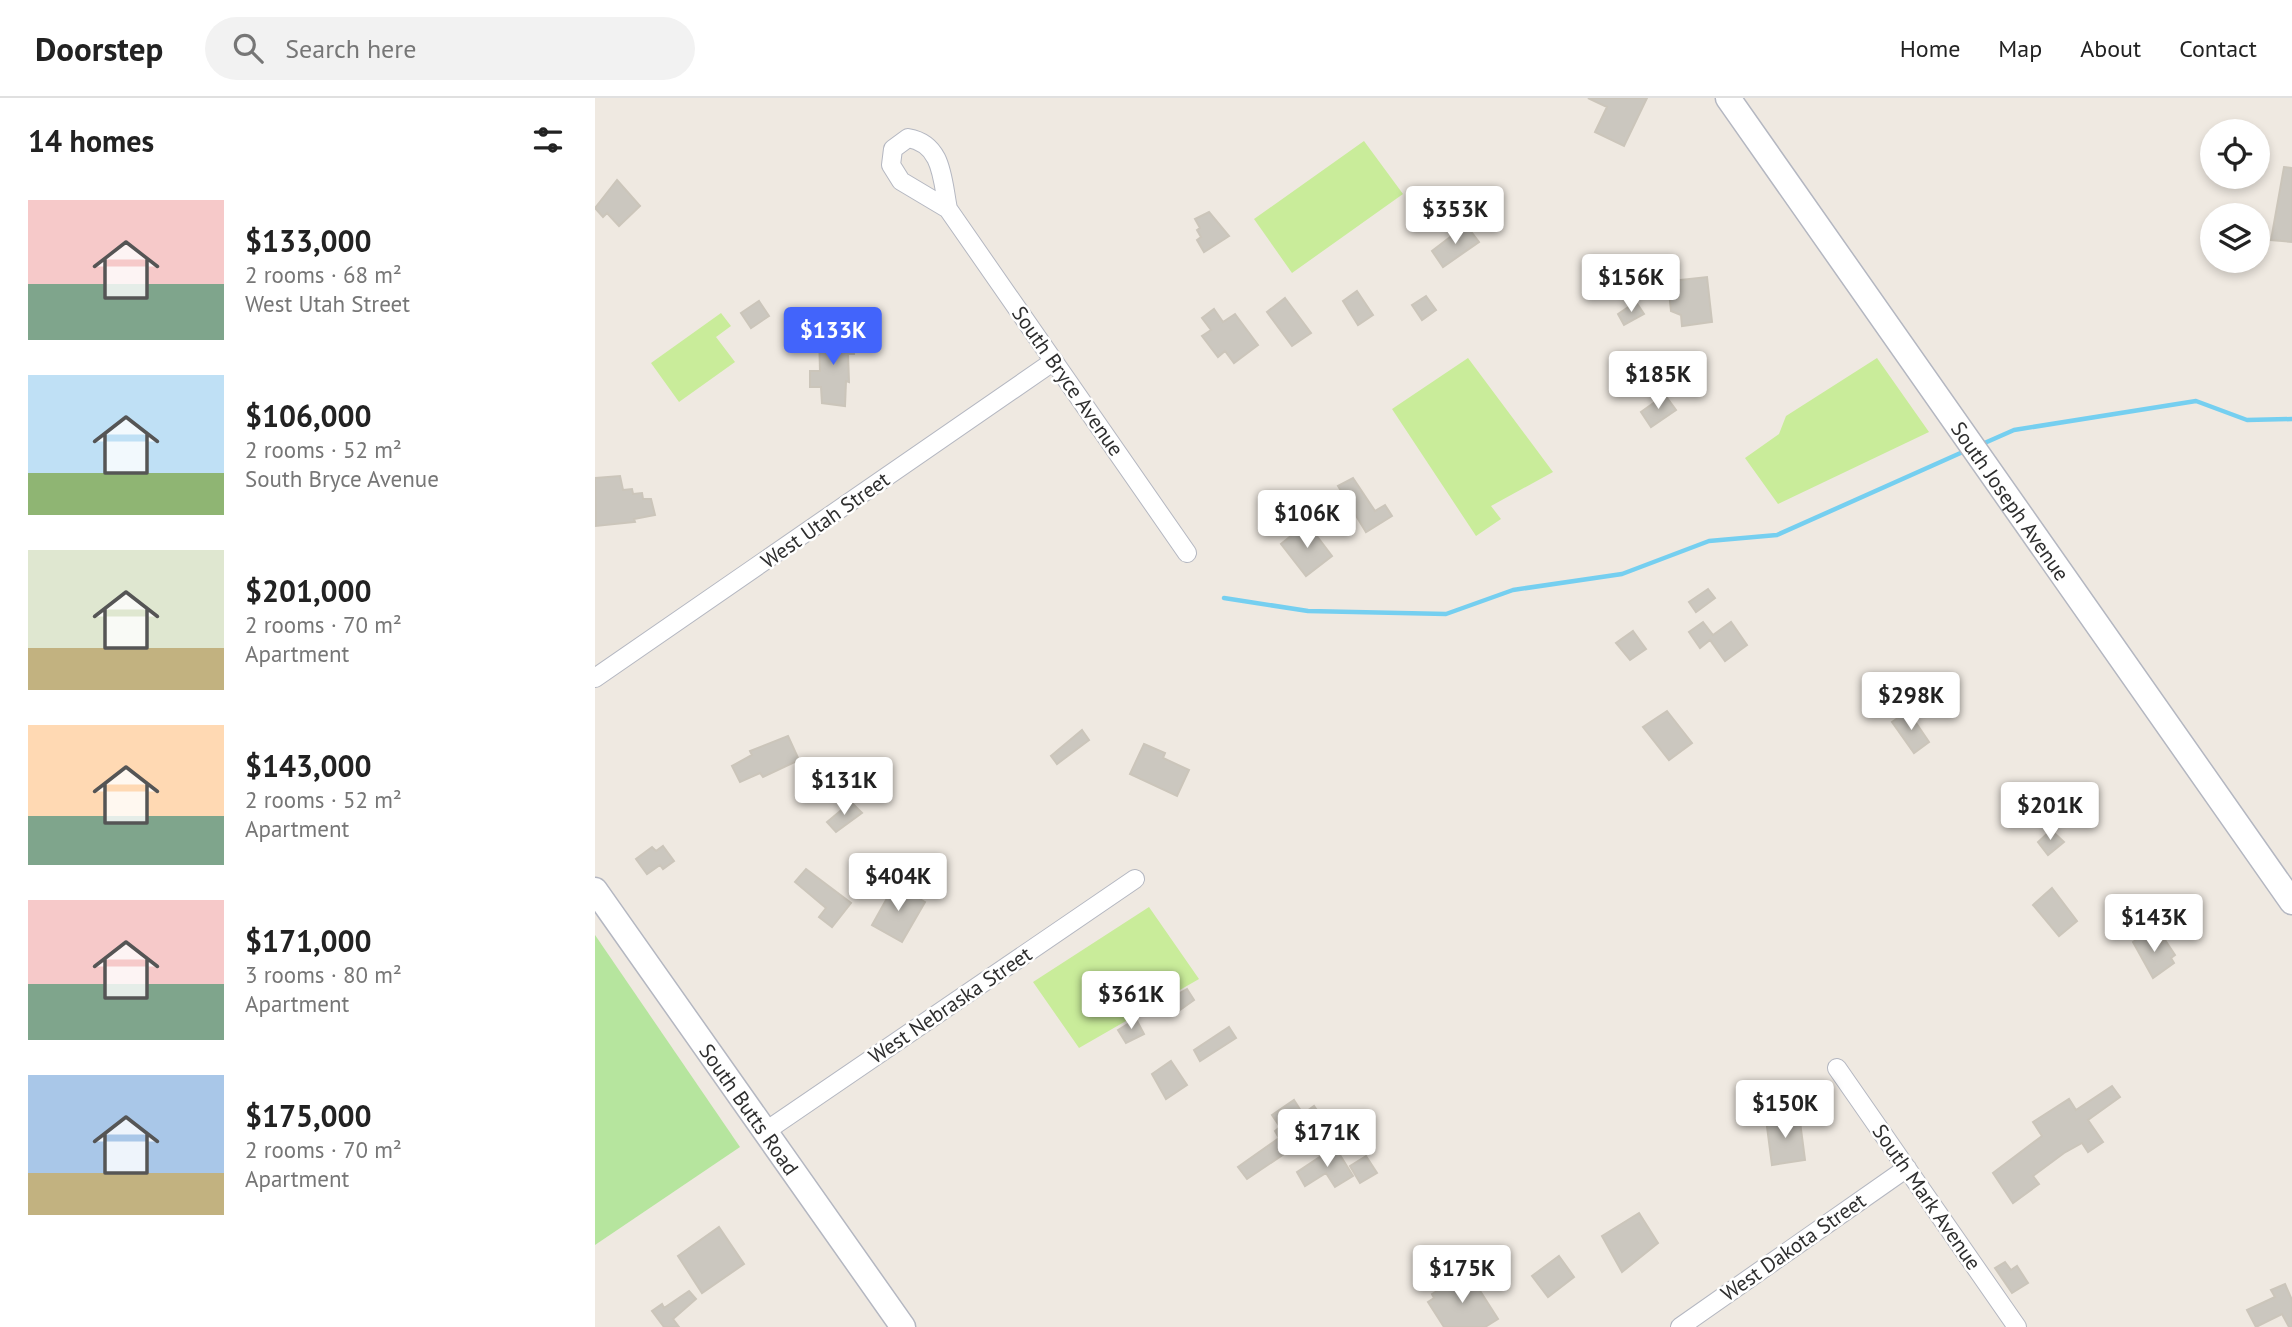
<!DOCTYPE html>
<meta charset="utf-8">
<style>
body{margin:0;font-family:"PT Sans",sans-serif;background:#f2f2f2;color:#222;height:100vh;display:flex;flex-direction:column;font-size:26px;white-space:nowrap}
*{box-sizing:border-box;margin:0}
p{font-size:23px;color:#767676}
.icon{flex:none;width:38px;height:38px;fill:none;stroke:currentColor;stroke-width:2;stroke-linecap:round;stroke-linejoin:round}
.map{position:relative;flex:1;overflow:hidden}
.details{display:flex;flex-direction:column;background:#fff;width:595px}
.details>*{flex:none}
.fabs{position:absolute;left:1605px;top:21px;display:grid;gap:14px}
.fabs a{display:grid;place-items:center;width:70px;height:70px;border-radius:50%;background:#fff;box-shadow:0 4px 10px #0003;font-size:35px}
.price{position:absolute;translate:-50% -60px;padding:0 16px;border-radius:7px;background:#fff;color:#222;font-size:23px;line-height:46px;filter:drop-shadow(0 2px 4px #0008)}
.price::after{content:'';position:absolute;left:50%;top:42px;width:21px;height:16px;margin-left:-10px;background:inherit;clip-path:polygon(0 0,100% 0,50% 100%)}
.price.active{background:#4264fb;color:#fff}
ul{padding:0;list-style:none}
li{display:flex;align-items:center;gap:21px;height:175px;padding:0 28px}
li span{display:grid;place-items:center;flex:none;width:196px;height:140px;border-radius:0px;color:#555}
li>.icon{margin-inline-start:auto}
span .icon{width:84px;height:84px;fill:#fffc;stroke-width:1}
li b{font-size:30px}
h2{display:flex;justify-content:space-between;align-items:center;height:84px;padding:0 28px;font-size:30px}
header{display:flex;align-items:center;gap:42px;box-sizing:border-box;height:98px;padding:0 35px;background:#fff;border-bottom:2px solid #e0e0e0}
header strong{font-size:33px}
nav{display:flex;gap:38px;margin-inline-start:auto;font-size:24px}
.search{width:490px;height:63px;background:#f2f2f2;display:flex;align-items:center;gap:18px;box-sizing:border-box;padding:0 24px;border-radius:38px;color:#767676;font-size:26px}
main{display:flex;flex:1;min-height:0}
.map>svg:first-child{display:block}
.green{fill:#b6e59e}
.pitch{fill:#c9ec9a}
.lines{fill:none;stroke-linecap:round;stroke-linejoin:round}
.stream{stroke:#75cff0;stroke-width:4.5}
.building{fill:#cbc7bf;stroke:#cbc5ba;stroke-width:2}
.street-casing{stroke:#b4b7c1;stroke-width:20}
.secondary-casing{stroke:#b4b7c1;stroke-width:27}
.street{stroke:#fff;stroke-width:18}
.secondary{stroke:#fff;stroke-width:24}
.labels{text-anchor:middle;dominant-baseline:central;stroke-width:5;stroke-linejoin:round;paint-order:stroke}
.street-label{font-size:21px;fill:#2e2e2e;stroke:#fff}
</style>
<header>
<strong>Doorstep</strong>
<div class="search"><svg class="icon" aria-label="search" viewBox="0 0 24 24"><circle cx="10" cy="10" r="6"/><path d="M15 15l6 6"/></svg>Search here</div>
<nav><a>Home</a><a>Map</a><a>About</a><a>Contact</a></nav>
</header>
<main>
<section class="details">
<h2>14 homes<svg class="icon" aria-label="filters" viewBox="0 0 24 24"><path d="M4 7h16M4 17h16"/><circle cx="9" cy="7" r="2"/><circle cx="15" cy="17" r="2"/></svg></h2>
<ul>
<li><span style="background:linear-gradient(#f6c9c9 60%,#7fa58c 0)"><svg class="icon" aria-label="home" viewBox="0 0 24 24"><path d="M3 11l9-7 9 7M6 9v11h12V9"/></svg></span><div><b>$133,000</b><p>2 rooms · 68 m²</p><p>West Utah Street</p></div></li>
<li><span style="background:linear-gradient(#bfe0f5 70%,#8fb573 0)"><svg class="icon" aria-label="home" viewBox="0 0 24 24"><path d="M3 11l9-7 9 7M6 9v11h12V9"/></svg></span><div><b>$106,000</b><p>2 rooms · 52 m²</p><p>South Bryce Avenue</p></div></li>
<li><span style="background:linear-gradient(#dfe7d0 70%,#c2b280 0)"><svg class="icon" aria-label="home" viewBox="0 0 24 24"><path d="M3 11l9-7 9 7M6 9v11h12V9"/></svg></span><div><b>$201,000</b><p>2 rooms · 70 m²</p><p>Apartment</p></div></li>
<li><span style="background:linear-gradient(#ffd9b3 65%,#7fa58c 0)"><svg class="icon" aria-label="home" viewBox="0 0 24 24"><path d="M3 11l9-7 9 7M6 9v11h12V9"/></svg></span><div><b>$143,000</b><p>2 rooms · 52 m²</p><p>Apartment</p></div></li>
<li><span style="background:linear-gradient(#f6c9c9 60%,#7fa58c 0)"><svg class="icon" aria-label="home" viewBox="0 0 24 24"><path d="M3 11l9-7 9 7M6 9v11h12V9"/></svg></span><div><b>$171,000</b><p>3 rooms · 80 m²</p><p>Apartment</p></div></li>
<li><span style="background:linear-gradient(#a9c7e8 70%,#c2b280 0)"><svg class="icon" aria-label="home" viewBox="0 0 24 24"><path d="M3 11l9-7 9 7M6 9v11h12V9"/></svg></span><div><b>$175,000</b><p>2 rooms · 70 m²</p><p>Apartment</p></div></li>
</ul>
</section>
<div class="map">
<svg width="1697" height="1229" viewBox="0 0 1697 1229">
<rect width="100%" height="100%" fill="#efe9e1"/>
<!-- green -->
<path class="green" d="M0,837L145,1049L0,1147Z"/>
<!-- pitch -->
<path class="pitch" d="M769,43L808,96L697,175L659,121Z
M126,215L136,228L121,239L140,264L84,304L56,265Z
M873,260L958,374L896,408L906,421L881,438L797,311Z
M1282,260L1334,334L1183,406L1150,360L1184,336L1191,318Z
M554,809L604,881L484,950L438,884Z"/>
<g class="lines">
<!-- stream -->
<path class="stream" d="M1385,347L1419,332L1601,303L1652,322L1697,321
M629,500L713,513L851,516L918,492L1027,476L1114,443L1182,437L1370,353"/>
</g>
<!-- building -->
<path class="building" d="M993,0H1052L1029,48L1000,34L1012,9Z
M1689,69L1697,70V144L1676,142Z
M22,82L45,108L24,128L12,115L8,119L0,110Z
M614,114L634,138L609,154L602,142L606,139L602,132L605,130L600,121Z
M871,127L884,144L848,169L837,153Z
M1112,179L1117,224L1087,228L1086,217L1076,213L1074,194H1078L1077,183Z
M762,193L778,217L763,227L748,203Z
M831,198L841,212L827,222L817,207Z
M690,200L716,235L697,248L672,214Z
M164,203L174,218L156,230L146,215Z
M1041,204L1049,216L1029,227L1023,216Z
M619,211L628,224L640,216L663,247L639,265L630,253L623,259L607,238L616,232L607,220Z
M257,233L259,256H253L254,284L251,283L250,308L227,305L226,289H215V273H225L224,235Z
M1070,297L1081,312L1056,329L1046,314Z
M25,378L28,392L37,391L38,396L47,395L48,401H56L60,417L39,421L40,424L1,428L0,380Z
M758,380L780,413L790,407L797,418L771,434L743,388Z
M712,425L737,458L711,478L686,446Z
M1113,491L1120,500L1101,514L1094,504Z
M1108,524L1118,537L1136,524L1152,547L1130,563L1115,542L1105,550L1094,534Z
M1038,533L1051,551L1035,562L1021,545Z
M1072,613L1097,645L1074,662L1048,629Z
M1313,613L1334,644L1319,655L1297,624Z
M487,632L494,642L462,666L456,658Z
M193,638L204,662L168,679L165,675L145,684L137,668L157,657L155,653Z
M549,646L570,655L568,660L594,672L582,698L535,676Z
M256,704L267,715L241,734L232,724Z
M1456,732L1469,744L1453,757L1443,744Z
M68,748L79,763L68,771L65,767L52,776L41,761L57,749L61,753Z
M211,771L256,805L237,829L224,819L231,810L200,784Z
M300,786L330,804L307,844L277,827Z
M1457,790L1482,823L1464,838L1438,807Z
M1552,834L1562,848L1570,842L1580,857L1576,860L1579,865L1558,880L1538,844Z
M592,891L599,902L582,914L574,901Z
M541,921L549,936L531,945L523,932Z
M634,929L641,940L605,963L599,952Z
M576,963L592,987L571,1001L557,976Z
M1517,988L1525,999L1493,1022L1508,1044L1493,1054L1487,1045L1469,1055L1438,1078L1444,1086L1418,1105L1398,1075L1447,1038L1438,1024L1474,1001L1481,1012Z
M699,1002L708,1016L719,1008L732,1027L652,1081L643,1069L684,1040L680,1033L685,1029L677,1017Z
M1204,1016L1210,1062L1177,1067L1171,1021Z
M740,1049L758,1078L740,1089L731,1075L710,1088L702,1074Z
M771,1058L782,1075L765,1085L755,1068Z
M1044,1115L1063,1145L1027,1174L1007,1138Z
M124,1129L149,1166L107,1195L83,1158Z
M964,1158L979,1179L953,1199L937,1178Z
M1410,1164L1416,1172L1422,1168L1433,1185L1417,1195L1400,1170Z
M873,1174L903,1221L890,1229H849L833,1204L839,1200L837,1196Z
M1690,1186L1697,1202V1229H1694L1687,1216L1661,1229L1652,1212L1680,1199L1676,1192Z
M94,1193L101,1201L78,1221L84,1229H69L57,1213L67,1206L69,1210Z"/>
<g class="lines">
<defs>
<path id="street" d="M353,111L306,83L296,67L298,51L313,40C348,46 347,81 353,111L592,455
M0,580L459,263
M1242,970L1422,1229
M171,1033L540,781
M1085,1229L1312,1070"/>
<g id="secondary">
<path id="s1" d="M1133,0L1697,804"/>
<path id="s2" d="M0,792L308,1229"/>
</g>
</defs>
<!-- street casing -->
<use href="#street" class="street-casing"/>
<!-- secondary casing -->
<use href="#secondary" class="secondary-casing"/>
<!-- street -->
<use href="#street" class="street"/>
<!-- secondary -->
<use href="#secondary" class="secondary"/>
</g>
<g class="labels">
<!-- street labels -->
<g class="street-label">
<text transform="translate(473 283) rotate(55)">South Bryce Avenue</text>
<text stroke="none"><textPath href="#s1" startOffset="492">South Joseph Avenue</textPath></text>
<text transform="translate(230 422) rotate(-35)">West Utah Street</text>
<text transform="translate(355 907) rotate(-34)">West Nebraska Street</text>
<text stroke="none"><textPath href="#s2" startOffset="268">South Butts Road</textPath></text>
<text transform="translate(1332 1099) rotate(55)">South Mark Avenue</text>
<text transform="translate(1198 1149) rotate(-35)">West Dakota Street</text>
</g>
</g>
</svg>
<div class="fabs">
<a><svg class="icon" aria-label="locate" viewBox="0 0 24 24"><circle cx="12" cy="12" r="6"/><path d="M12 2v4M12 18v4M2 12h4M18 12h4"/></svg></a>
<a><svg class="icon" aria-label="layers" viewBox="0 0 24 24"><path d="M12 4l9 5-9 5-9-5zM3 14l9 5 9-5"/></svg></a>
</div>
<b class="price" style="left:860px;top:148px">$353K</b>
<b class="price" style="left:1036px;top:216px">$156K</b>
<b class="price active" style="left:238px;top:269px">$133K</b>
<b class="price" style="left:1063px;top:313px">$185K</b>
<b class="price" style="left:712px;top:452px">$106K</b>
<b class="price" style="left:1316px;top:634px">$298K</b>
<b class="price" style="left:249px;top:719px">$131K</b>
<b class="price" style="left:1455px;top:744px">$201K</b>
<b class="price" style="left:303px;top:815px">$404K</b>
<b class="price" style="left:1559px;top:856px">$143K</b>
<b class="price" style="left:536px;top:933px">$361K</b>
<b class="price" style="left:1190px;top:1042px">$150K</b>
<b class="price" style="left:732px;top:1071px">$171K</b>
<b class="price" style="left:867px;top:1207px">$175K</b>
</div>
</main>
